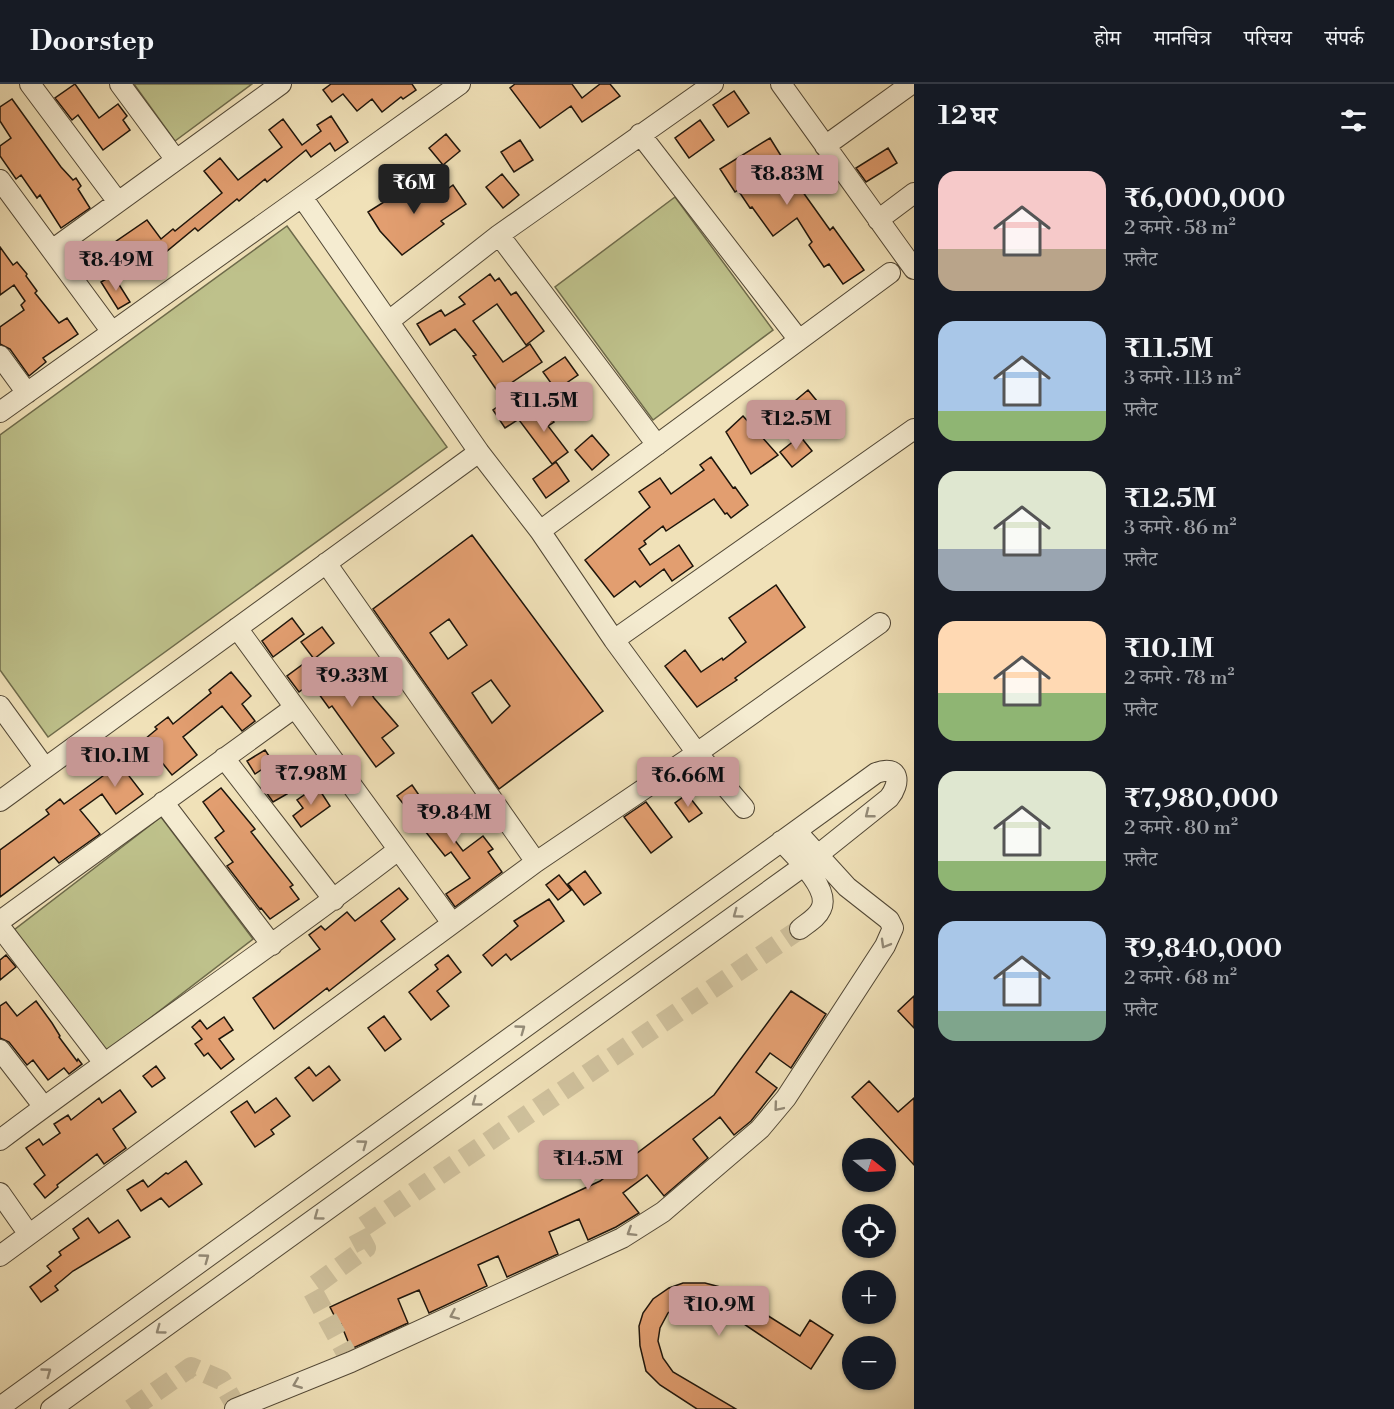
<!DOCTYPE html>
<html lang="hi">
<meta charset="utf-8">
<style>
body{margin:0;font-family:"Libre Bodoni","Noto Serif Devanagari",serif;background:#20242c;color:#f1f3f6;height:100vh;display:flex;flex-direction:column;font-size:22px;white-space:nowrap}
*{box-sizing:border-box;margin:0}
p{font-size:20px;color:#9ea1a6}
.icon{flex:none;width:33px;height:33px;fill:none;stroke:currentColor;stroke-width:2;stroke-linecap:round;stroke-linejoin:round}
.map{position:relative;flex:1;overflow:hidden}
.drawer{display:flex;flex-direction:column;background:#171b24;width:480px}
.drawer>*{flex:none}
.needle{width:39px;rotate:108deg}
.buttons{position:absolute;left:842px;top:1054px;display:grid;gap:12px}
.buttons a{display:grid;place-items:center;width:54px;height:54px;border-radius:50%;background:#171b24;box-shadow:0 2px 4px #0004;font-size:30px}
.price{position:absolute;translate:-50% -51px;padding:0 14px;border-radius:6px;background:#c59692;color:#111;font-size:20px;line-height:39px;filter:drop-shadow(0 2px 3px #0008)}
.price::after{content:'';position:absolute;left:50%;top:36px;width:18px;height:14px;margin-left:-9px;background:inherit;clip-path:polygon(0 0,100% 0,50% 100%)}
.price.on{background:#222;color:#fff}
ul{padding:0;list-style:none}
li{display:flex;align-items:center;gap:18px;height:150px;padding:0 24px}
li span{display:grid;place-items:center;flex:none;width:168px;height:120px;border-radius:18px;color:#555}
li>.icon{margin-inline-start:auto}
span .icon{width:72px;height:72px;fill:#fffc;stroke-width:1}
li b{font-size:26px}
h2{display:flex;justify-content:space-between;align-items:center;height:72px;padding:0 24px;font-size:26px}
header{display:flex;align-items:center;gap:36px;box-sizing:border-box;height:84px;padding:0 30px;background:#171b24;border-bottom:2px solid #363941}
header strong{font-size:28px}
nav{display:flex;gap:33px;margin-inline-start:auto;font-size:21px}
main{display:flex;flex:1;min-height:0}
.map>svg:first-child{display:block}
.green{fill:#bec18b;stroke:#6e6b4b;stroke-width:1.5}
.building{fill:#e29e70;stroke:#1e150b;stroke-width:1.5;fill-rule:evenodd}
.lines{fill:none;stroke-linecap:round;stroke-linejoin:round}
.minor-tunnel{stroke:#d0c29e;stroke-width:20;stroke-dasharray:20 10;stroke-linecap:butt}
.minor-casing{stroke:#524836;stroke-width:22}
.minor{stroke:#f5ecd1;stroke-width:20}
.oneway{stroke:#948b78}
</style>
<header>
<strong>Doorstep</strong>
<nav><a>होम</a><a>मानचित्र</a><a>परिचय</a><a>संपर्क</a></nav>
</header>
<main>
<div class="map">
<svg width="914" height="1325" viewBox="0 0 914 1325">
<rect width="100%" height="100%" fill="#f0e1b8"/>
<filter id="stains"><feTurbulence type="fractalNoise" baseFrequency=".00333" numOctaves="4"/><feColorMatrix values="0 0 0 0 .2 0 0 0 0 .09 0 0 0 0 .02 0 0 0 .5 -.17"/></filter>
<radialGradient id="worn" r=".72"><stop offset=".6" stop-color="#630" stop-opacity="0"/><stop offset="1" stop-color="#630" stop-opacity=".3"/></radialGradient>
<!-- green -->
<path class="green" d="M134,0H252L175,57Z
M675,113L773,246L653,336L555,203Z
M287,142L447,363L48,653L0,586V351Z
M161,733L253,855L106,968L14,846Z"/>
<!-- building -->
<path class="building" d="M75,0L99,34L118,20L127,32L123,36L130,46L103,66L78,31L72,36L55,14Z
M331,0H412L416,6L403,15L401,13L382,28L372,15L357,27L343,10L332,18L323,6Z
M515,0H572L582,14L600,0H610L620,12L582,38L571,22L540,44L510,4Z
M734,7L749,29L728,43L713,21Z
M12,15L61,83L73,96L76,94L81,102L78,105L90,124L61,144L40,111L37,114L21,91L16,95L0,72V62L11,54L0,37V23Z
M331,32L348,58L335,67L330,59L311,73L306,66L267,98L265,95L239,117L237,115L198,147L195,144L143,187L127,168L102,186L93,173L147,136L161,155L173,145L175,147L222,109L204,87L220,74L238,96L282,63L269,46L283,35L302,61L321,47L317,41Z
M700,36L714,56L689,74L675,54Z
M446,50L460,67L443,81L429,64Z
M770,54L783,75L781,77L800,104L830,146L833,143L864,186L843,200L829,180L824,183L809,161L812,158L797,134L773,152L752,123L750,124L738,106L735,108L720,85Z
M520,56L533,76L514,88L501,68Z
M888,64L897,79L866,98L856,84Z
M502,90L519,111L503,124L486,103Z
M414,94L431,117L453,101L466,120L441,137L444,140L402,171L380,147L368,128L395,111L393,109Z
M0,163L13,181L17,178L27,190L26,192L37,207L35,209L59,239L67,234L78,250L43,274L46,278L29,292L10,265L0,260V243L24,226L21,221L25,217L14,201L0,211Z
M490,190L495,197L499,194L511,211L516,208L544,247L526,261L497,220L473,237L503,278L530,260L542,278L498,308L473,272L476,271L455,245L430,261L417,240L441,226L445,232L465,220L459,213Z
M113,191L130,218L118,225L101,198Z
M565,273L578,291L556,306L543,288Z
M808,306L826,328L807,344L789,322Z
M510,314L522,333L505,344L493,326Z
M540,320L554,338L548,342L568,368L552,380L519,336Z
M743,332L778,371L751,390L726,348Z
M592,351L609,371L592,386L575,366Z
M800,352L812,367L792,383L780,368Z
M711,373L733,404L735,403L748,421L731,434L727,429L725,430L714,415L666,447L663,442L644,457L646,460L639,465L650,481L679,461L693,482L672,497L664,485L640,503L635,497L614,513L585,476L650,423L639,408L660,394L671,410L704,386L700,381Z
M556,378L569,397L546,414L533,395Z
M472,451L603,627L499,705L373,525ZM449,535L467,561L448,575L430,549ZM491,596L510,622L492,639L472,609Z
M776,501L805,543L735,594L737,596L697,623L665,582L685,566L701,588L722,574L723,576L746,558L729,534Z
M292,534L304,550L273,573L262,557Z
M322,543L334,559L314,575L301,558Z
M310,575L330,602L356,585L374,614L398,642L382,654L394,669L376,683L332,622L329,624L311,599L299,608L287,592Z
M231,588L251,612L242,620L255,637L242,647L222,622L183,653L197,671L172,691L156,671L129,692L143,710L116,730L102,710L80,726L100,750L59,779L54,773L0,813V766L49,730L46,726L60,715L64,720L107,689L108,691L148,659L145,655L157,645L155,643L168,633L173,640L211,609L209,606Z
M265,666L273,678L255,690L247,677Z
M280,699L287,710L273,718L266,708Z
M412,701L434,733L454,719L465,732L447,746L463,767L483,752L493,765L488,768L502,788L455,823L446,810L470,794L451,768L445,772L397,712Z
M317,702L330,722L301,743L293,732L303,724L297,716Z
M221,704L255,745L251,748L293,801L290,803L299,815L270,835L261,824L260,825L227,782L233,778L215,754L224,747L203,718Z
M687,710L702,729L689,738L675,719Z
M646,718L672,753L651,769L624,733Z
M585,787L601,809L584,821L568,800Z
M559,791L571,806L558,816L546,801Z
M399,804L408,815L381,837L395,855L329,907L327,904L274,945L253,914L320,865L309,851L321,842L325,846L347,828L355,837Z
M549,815L564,837L511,876L506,870L492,882L483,871L518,842L514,837Z
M6,871L16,883L0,896V876Z
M448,871L461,888L437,907L449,922L431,936L409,908L438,885L435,881Z
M791,907L826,930L791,984L770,969L756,988L777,1004L751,1037L734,1051L720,1033L693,1055L708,1074L664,1112L647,1091L623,1109L639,1129L616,1143L588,1156L579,1135L549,1148L558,1170L507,1193L498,1172L478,1181L487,1202L429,1229L419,1206L398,1215L408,1239L351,1265L341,1240L339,1241L330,1223L600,1097L714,1011Z
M914,912V944L898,927Z
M36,917L52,939L60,952L59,953L77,977L78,975L82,980L69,990L64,984L48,996L33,976L27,981L9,958L0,954V922L6,918L17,932Z
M384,932L401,955L385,967L368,944Z
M224,933L233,946L219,955L234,975L221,985L208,969L204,972L195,960L202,955L192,943L200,936L207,945Z
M156,982L165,994L152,1003L143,992Z
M329,982L340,996L313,1017L295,994L309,983L316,992Z
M869,997L898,1028L914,1014V1081L852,1013Z
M120,1006L136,1028L113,1045L126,1064L104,1080L97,1070L57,1101L58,1103L45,1114L34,1100L45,1091L26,1064L39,1055L43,1061L60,1049L54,1040L68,1031L71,1036L99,1014L102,1019Z
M276,1014L290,1032L271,1046L274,1050L255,1063L231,1028L247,1017L255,1029Z
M186,1077L202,1100L169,1123L161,1114L141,1127L127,1106L143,1096L148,1103L166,1089L168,1090Z
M88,1134L99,1149L118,1136L130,1153L73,1187L55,1202L58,1206L41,1218L30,1203L51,1187L47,1182L61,1171L59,1168L79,1154L73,1145Z
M683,1199H705L724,1204L800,1252L810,1236L833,1251L811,1285L720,1224L711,1220L694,1217L678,1222L668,1229L660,1244L658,1257L663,1274L673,1288L736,1325H697L660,1301L646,1287L640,1262L639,1242L643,1229L653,1215L669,1204Z"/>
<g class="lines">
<!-- minor-tunnel -->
<path class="minor-tunnel" d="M351,1278L311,1204L366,1164L357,1147L800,845
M131,1325L191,1283L221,1296L237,1324"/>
<defs>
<path id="minor" d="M30,0L118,118
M120,0L176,76
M781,0L914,185
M640,50L799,256
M825,62L911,0
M0,96L112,248
M302,113L479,368L540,447L614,556L697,669L744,724
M878,136L914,109
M499,151L657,361
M52,166L281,0
M389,237L499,151L713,0
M0,272L27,309
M0,328L460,0
M540,447L890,189
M326,479L536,778
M237,544L452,839
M614,556L914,345
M0,622L45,684
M224,674L334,816
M0,717L479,368
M163,718L272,861
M781,757C795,772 831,805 821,825C817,834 807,839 800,845
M0,837L294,624
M0,843L104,979
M0,966L44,1023
M0,1056C131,957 268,867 398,766
M0,1109L28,1149
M0,1172L536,778L697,669L880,539
M0,1323L876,689C900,680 901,699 889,714L809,778L51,1325
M235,1325L351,1278L622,1154L663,1128L760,1045L786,1014L885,862L893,844L889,836L847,803L796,747"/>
</defs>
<!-- minor casing -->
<use href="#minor" class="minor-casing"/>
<!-- minor -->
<use href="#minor" class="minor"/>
</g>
<!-- one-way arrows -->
<defs><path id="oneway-chevron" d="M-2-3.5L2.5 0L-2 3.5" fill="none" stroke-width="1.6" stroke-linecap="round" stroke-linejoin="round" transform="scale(1.5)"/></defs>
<g class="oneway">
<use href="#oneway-chevron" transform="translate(869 730) rotate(142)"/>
<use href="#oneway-chevron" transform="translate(737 830) rotate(144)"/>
<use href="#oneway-chevron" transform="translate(885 860) rotate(120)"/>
<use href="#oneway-chevron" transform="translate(521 945) rotate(-36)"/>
<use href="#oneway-chevron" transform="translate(476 1018) rotate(144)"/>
<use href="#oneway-chevron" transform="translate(778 1023) rotate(130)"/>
<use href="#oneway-chevron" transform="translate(363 1060) rotate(-36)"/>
<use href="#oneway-chevron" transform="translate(318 1132) rotate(144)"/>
<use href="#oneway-chevron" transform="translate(631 1148) rotate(148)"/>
<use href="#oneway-chevron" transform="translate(205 1174) rotate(-36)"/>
<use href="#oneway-chevron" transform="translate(454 1231) rotate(156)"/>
<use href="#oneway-chevron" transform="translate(160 1246) rotate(144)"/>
<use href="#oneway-chevron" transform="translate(47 1288) rotate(-36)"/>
<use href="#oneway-chevron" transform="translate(297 1300) rotate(158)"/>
</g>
<rect width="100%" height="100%" filter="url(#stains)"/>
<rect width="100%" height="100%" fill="url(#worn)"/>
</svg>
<div class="buttons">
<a><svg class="needle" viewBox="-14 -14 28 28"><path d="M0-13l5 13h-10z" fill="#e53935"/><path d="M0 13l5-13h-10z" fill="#9ea1a6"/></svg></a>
<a><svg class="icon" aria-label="locate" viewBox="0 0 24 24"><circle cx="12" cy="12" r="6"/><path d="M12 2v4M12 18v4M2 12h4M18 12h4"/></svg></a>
<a>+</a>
<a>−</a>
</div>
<b class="price" style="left:787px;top:122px">₹8.83M</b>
<b class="price on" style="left:414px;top:131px">₹6M</b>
<b class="price" style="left:116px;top:208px">₹8.49M</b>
<b class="price" style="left:544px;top:349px">₹11.5M</b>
<b class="price" style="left:796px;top:367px">₹12.5M</b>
<b class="price" style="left:352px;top:624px">₹9.33M</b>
<b class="price" style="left:115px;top:704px">₹10.1M</b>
<b class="price" style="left:311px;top:722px">₹7.98M</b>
<b class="price" style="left:688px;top:724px">₹6.66M</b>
<b class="price" style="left:454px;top:761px">₹9.84M</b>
<b class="price" style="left:588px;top:1107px">₹14.5M</b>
<b class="price" style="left:719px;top:1253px">₹10.9M</b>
</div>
<section class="drawer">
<h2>12 घर<svg class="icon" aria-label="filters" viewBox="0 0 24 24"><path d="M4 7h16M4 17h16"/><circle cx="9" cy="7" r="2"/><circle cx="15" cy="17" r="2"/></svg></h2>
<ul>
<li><span style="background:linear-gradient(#f6c9c9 65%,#b9a48a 0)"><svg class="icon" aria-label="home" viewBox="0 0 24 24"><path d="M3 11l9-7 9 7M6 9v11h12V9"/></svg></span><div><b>₹6,000,000</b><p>2 कमरे · 58 m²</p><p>फ़्लैट</p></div></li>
<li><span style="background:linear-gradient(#a9c7e8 75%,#8fb573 0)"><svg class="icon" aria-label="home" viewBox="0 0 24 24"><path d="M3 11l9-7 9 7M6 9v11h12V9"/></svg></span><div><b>₹11.5M</b><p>3 कमरे · 113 m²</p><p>फ़्लैट</p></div></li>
<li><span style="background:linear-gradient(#dfe7d0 65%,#9aa5b1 0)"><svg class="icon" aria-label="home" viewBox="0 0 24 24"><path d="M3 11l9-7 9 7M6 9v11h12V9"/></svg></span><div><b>₹12.5M</b><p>3 कमरे · 86 m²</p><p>फ़्लैट</p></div></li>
<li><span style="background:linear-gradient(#ffd9b3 60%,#8fb573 0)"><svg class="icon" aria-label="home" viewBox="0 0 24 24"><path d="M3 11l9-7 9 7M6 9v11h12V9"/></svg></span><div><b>₹10.1M</b><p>2 कमरे · 78 m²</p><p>फ़्लैट</p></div></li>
<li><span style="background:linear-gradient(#dfe7d0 75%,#8fb573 0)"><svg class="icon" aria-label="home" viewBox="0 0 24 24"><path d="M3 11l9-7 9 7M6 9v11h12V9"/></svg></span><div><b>₹7,980,000</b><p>2 कमरे · 80 m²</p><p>फ़्लैट</p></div></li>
<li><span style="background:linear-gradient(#a9c7e8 75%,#7fa58c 0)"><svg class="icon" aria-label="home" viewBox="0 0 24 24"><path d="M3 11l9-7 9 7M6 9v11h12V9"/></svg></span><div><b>₹9,840,000</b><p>2 कमरे · 68 m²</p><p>फ़्लैट</p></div></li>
</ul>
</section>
</main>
